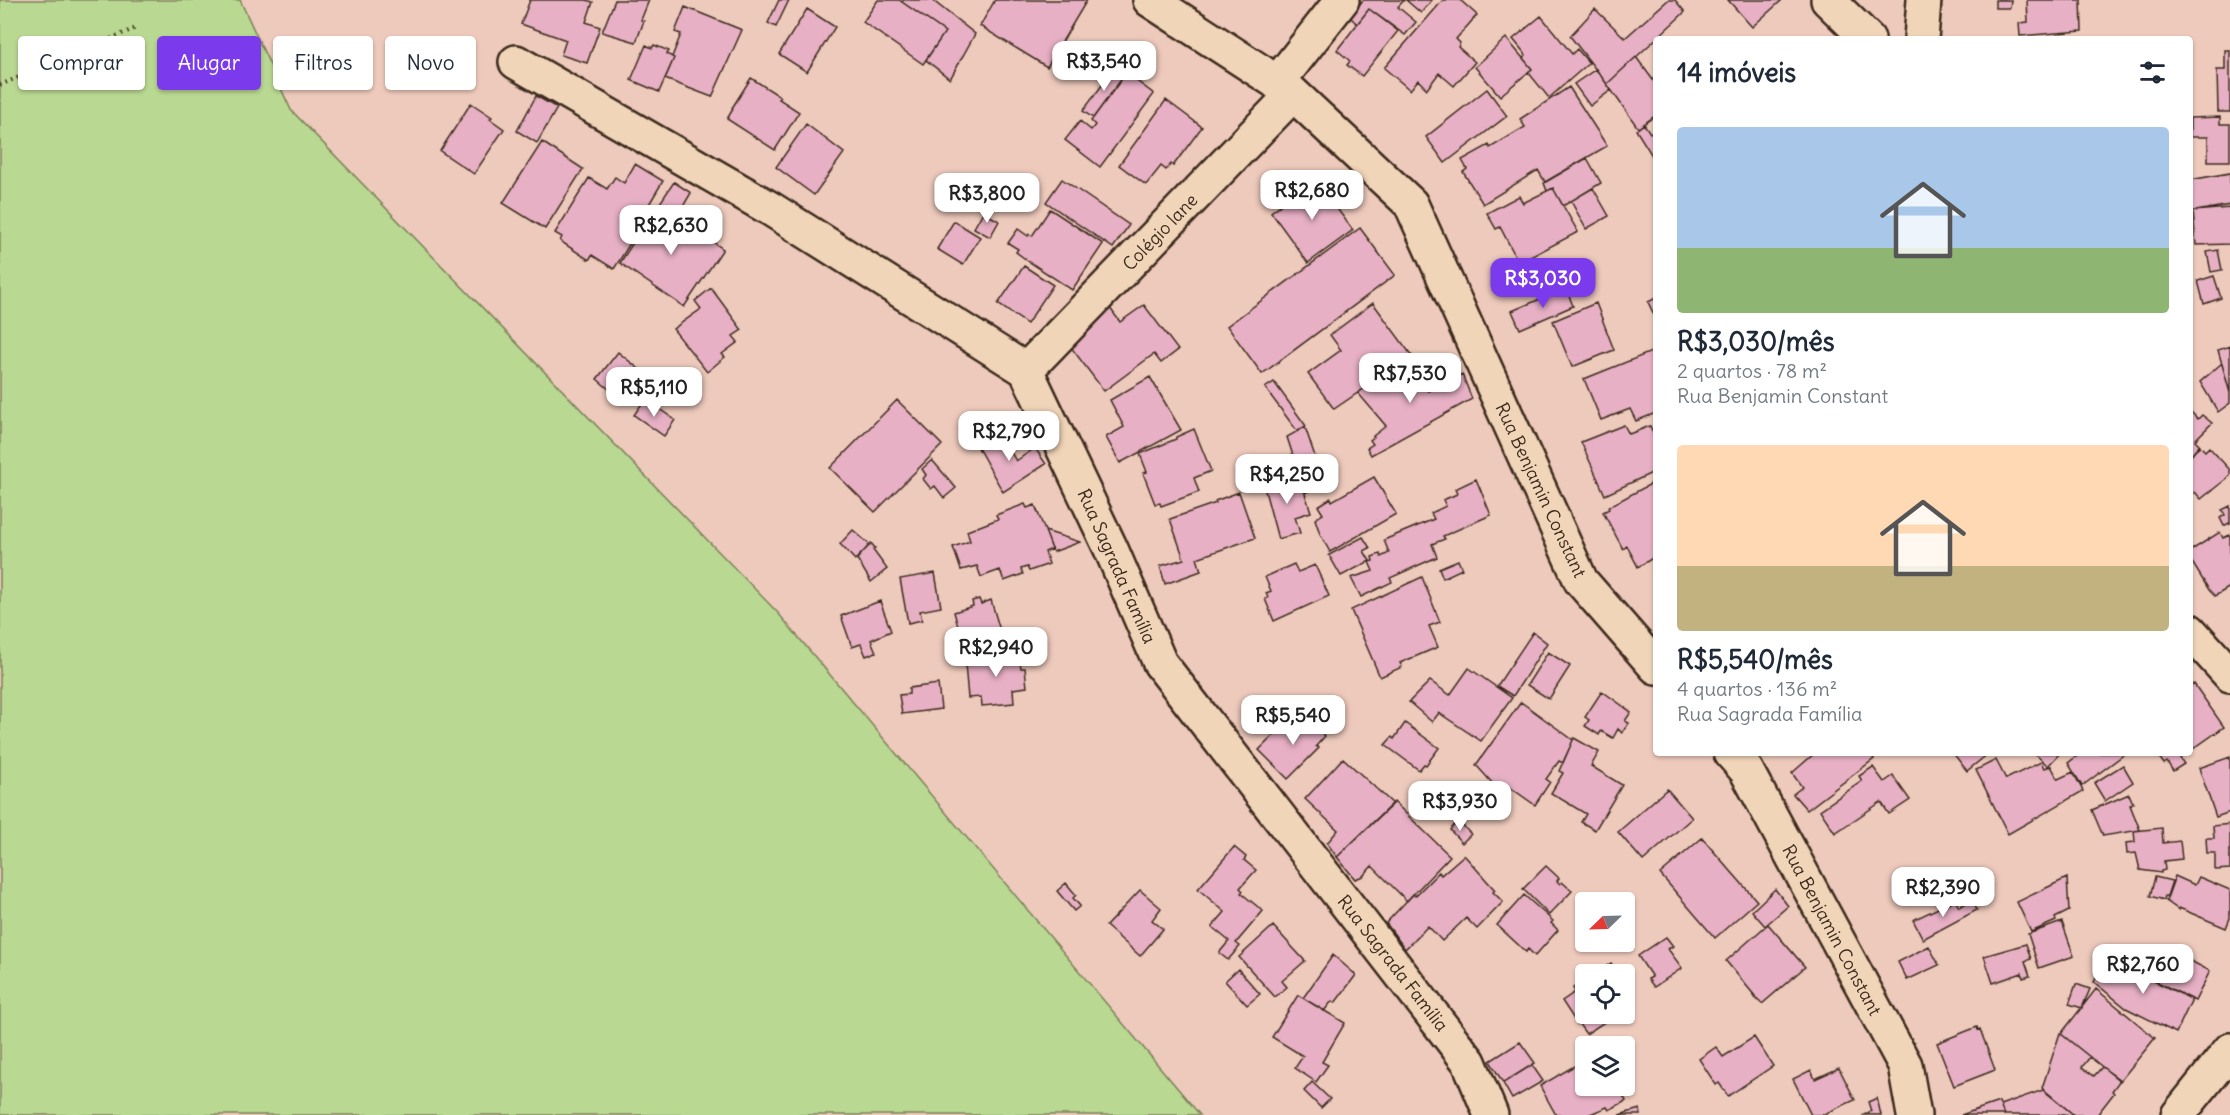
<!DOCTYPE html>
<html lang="pt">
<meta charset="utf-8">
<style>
body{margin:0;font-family:Delius,sans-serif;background:#f6f6f7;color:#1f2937;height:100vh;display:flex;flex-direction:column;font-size:22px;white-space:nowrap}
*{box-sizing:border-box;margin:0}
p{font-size:20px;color:#747a83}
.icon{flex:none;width:33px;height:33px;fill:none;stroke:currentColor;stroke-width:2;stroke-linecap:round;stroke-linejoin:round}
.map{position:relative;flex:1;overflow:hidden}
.details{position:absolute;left:1653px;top:36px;width:540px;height:720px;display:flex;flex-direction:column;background:#fff;border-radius:6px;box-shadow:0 2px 4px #0004}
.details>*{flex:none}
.banner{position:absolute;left:18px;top:36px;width:570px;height:54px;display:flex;gap:12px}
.needle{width:39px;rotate:247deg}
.controls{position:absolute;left:1575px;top:892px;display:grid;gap:12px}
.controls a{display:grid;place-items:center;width:60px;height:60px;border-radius:6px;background:#fff;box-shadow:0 2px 4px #0004;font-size:30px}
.price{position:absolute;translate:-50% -51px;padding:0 14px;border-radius:12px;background:#fff;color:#222;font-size:20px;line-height:39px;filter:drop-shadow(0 2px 3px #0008)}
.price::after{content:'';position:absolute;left:50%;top:36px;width:18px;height:14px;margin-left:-9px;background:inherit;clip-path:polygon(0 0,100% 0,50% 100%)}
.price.selected{background:#7c3aed;color:#fff}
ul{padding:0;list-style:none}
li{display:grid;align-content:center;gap:12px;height:318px;padding:0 24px}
li span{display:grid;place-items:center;height:186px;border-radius:6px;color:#555}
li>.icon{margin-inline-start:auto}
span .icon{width:108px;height:108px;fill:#fffc;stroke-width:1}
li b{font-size:26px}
h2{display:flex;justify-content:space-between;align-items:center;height:72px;padding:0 24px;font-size:26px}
.tag{padding:0 21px;border-radius:6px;background:#fff;box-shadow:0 2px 4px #0004;font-size:21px;line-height:54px}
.tag.selected{background:#7c3aed;color:#fff}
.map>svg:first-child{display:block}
.green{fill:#b9d891;stroke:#7a8158;stroke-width:1.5}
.building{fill:#e7b0c4;stroke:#3b2a1e;stroke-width:1.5}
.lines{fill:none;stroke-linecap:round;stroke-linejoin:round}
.minor-casing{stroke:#3b2a1e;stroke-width:38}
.path{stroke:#3b2a1e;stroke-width:4;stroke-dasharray:1.5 4.5;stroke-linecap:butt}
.minor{stroke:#f1d5b8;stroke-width:33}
.labels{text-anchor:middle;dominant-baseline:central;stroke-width:4.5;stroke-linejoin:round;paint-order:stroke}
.street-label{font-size:18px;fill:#3b2a1e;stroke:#f1d5b8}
</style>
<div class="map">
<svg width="2230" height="1115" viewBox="0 0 2230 1115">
<rect width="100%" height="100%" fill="#eecabc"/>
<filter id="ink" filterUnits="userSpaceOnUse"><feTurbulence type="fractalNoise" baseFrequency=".0167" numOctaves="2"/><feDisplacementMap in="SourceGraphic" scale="12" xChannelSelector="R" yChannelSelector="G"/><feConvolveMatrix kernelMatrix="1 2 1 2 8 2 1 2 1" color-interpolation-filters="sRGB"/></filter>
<g filter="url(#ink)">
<!-- green -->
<path class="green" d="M0,0H240L291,110L778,613L1200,1115H0Z"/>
<!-- building -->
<path class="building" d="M530,0H586L593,2L586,22L600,27L587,63L561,55L566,40L521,24Z
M615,0H649L641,20L644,21L636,42L602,32Z
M779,0H789L776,27L768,23Z
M878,0H899L945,32L923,64L863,22Z
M903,0H932L975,34L950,79L926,60L945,32L902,2Z
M995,0H1087L1047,67L980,26Z
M1363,0H1404L1398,7L1416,22L1405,35L1369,9L1357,24L1350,17Z
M1406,0H1432L1421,13Z
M1443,0H1460L1477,15L1456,39L1460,43L1458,47L1475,62L1454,86L1439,73L1427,89L1418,80L1410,90L1384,68Z
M1668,0H1675L1685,12L1607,84L1570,36L1595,9L1625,38Z
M1728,0H1782L1752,27Z
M1995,0H2011L2010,8H1995Z
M2027,0H2081L2082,31L2020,36L2019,23L2028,22Z
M685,7L742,30L712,97L665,79L674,58L672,57L681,34L675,32Z
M807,9L835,27L807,72L779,54Z
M1369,9L1398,31L1362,76L1347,65L1350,61L1337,50Z
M1541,16L1572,54L1577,49L1589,63L1549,98L1528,72L1532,69L1523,58L1526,55L1513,39Z
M1506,38L1532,69L1500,96L1475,67Z
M646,45L652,48L654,45L669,51L667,54L674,58L659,92L631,80Z
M2225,50H2230V112H2218L2217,70H2225Z
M1636,57L1656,84V115L1638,128L1607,84Z
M1116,66L1126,73L1093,118L1083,111Z
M1596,69L1611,90L1590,106L1574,84Z
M1126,73L1154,94L1100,167L1065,140L1080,121L1091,130L1095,125L1091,121Z
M751,78L781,97L779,99L799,112L775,150L727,119L733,109L732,108Z
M1569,87L1607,146L1545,182L1538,170L1483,204L1463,172L1467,169L1462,160L1489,145L1490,148L1525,127L1520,119Z
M1487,89L1507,116L1445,163L1426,137Z
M536,96L557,108L537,143L517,131Z
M1166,100L1202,127L1173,166L1171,164L1166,170L1161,166L1146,185L1119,165Z
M471,103L492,117L490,119L504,129L474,174L440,151Z
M2220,117V124H2230V161H2208V137H2190V118Z
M806,124L844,153L814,195L776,167Z
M1644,124L1650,133L1656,129V162L1636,130Z
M542,142L583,169L545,229L503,203Z
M1587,158L1601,183L1563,206L1553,188L1547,191L1544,183Z
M635,164L663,181L645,211L649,213L614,269L592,255L589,260L560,241L562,237L555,233L589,178L607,189L615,177L624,183Z
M2230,173V205L2190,212V180Z
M1062,179L1129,225L1113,248L1046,202Z
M1315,179L1353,230L1308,263L1271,212Z
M674,182L691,193L678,215L660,203Z
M1553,188L1578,232L1519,263L1500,227L1496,229L1487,213L1519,196L1523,203Z
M1593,188L1609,216L1586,229L1571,201Z
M658,204L723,249L684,307L620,263Z
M2230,208V244L2196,245L2193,211Z
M1050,209L1103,244L1072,290L1028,261L1016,252L1018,249L1008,243L1018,229L1028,236L1029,234L1032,236Z
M983,212L999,221L990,237L974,228Z
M954,221L980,237L963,265L937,249Z
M1360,228L1395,275L1262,374L1227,326Z
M2218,250L2222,270L2211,272L2207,252Z
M1024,266L1053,285L1027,324L998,304Z
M2214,276L2221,298L2204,304L2198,281Z
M711,288L742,330L733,336L738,342L722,354L725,357L707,372L673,329L701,309L695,301Z
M1566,288L1573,306L1520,329L1512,311Z
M1656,298V319L1648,302Z
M1373,303L1412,356L1334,409L1308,374L1341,350L1330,335Z
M1596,303L1614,350L1572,367L1553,321Z
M1107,304L1120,322L1144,305L1178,350L1161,363L1154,354L1104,391L1064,338Z
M2230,346V393L2218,350Z
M1656,350V413L1636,421L1630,409L1601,420L1584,379Z
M618,352L645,374L625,403L597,379Z
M1402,363L1428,391L1462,374L1472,399L1371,455L1367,448L1373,444L1370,440L1374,437L1373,436L1386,426L1358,393Z
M2222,363L2230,393V403L2218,412L2200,382Z
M1150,377L1181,430L1120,463L1106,437L1124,427L1110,400Z
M1274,382L1306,426L1297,431L1265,388Z
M645,399L675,420L664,436L634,415Z
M897,400L942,445L875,512L830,468Z
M2190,411L2198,419L2202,415L2212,423L2195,440L2200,445L2190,457Z
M1624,425L1629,434L1650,426L1656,440V471L1605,495L1581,442Z
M1305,427L1324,483L1305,493L1287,437Z
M1194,429L1211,471L1194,478L1199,492L1161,506L1160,503L1155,504L1143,473L1147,472L1140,454L1176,439V437Z
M1000,433L1016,461L1035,448L1046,464L1003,492L977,446Z
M2199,445L2205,451L2209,447L2230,470V476L2201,499L2195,492L2190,496V457Z
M932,460L956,488L944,498L935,486L931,489L923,479L926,475L922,469Z
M1299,475L1311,512L1295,517L1300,533L1278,539L1264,487Z
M1374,477L1396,514L1330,552L1320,534L1315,519L1323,514L1318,506L1331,498L1332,501Z
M1476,479L1491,515L1443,536L1445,539L1432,544L1437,557L1390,578L1392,582L1361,597L1351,578L1373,571L1369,562L1373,561L1372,557L1380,554L1381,557L1389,553L1384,540L1434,519L1431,513L1446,506L1443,500L1457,494L1455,489Z
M1656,481V556L1638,567L1627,546L1623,549L1603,512L1609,509L1608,507Z
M1239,492L1255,538L1197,558L1201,571L1165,584L1160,566L1184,559L1170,519L1216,503L1215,501Z
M1025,504L1027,508L1035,505L1052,549L1045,552L1049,564L1029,571L1027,567L1021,569L1023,574L1004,581L1000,570L981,577L977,566L961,570L953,547L970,541L967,531L998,519L996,515Z
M2230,506V525L2229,523L2224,526L2220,518L2225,515L2222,510Z
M853,530L870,545L855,560L840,544Z
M1045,531L1080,542L1053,552Z
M2220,532L2223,538L2230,535V587L2215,596L2209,590L2190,559V551Z
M1363,537L1370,548L1364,551L1370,561L1341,576L1329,555Z
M871,543L875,548L873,550L887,569L871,582L857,559Z
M1458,560L1462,569L1443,578L1439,568Z
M1294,564L1298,572L1315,565L1329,596L1274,621L1265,599L1268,598L1266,593L1271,591L1265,577Z
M935,573L941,607L920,611L922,620L908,623L900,579Z
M1422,577L1440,622L1429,626L1438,647L1400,663L1402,667L1380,677L1351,610Z
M979,599L981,604L991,600L1004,644L980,651L977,640L963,644L954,612L973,606L972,601Z
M880,601L891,631L871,640L876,652L866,656L861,644L852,647L841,616Z
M1533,632L1547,643L1513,696L1497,686Z
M1018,650L1021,668H1025L1027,687L1013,689L1014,703L982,706L981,697L968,698L965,664L977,663L976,658L995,655L994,654L1002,652Z
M1548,652L1570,666L1549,699L1527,685Z
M1469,668L1512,698L1481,741L1439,713L1432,722L1409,702L1430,681L1450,695Z
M938,684L941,709L902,714L899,695L909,694V688Z
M2194,684L2224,727L2190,751V687Z
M1602,691L1631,712L1625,721L1629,723L1622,733L1618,729L1613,738L1601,731L1599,735L1585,726L1589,720L1585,717Z
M1521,702L1573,740L1563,763L1559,761L1546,779L1550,782L1535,805L1508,786L1503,795L1476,765Z
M1302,714L1325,736L1316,746L1319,748L1288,779L1259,750L1290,719L1293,723Z
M1405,723L1439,748L1426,765L1424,764L1419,770L1385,745L1392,737L1394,739Z
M1574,738L1599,752L1591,766L1622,785L1595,830L1581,822L1586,814L1551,793L1563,773L1559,771Z
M1815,753H1870L1874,759L1807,810L1793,794L1802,787L1792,773Z
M1953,753H1989L1967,771Z
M2034,753H2060L2048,766Z
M2081,753H2126L2082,786L2068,763Z
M2156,753H2181L2178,755L2184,764L2173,771L2167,762L2164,764Z
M2230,757V812L2216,817L2199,768Z
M1343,758L1393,804L1337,857L1327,843L1338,830L1305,799Z
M1996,760L2006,779L2041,762L2044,768L2051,766L2058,779L2073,772L2083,791L2008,834L1976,770Z
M2123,765L2133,782L2105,801L2094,783Z
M1873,767L1884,782L1893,776L1910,800L1889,814L1881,802L1835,833L1820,810L1862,781L1859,776Z
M1667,789L1692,818L1643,861L1618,832Z
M2129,794L2133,803L2130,805L2140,830L2103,836L2092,810Z
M1394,802L1450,856L1407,901L1372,866L1363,876L1355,879L1337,857Z
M1458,821L1471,834L1462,843L1450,830Z
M2230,824V869L2215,870V853H2207L2206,838H2214L2213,826Z
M2162,828L2163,843L2180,841L2182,859L2164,861L2165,870L2161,871V873L2140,870L2136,853L2127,854L2126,843L2135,842L2134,831Z
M1702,838L1757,901L1715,938L1660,874Z
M1234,847L1246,857L1244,860L1256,870L1240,888L1243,891L1241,893L1263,911L1236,943L1240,946L1228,960L1219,953L1229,941L1212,927L1225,912L1198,889Z
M1464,855L1495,890L1493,892L1503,902L1477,929L1466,918L1442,941L1428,926L1405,949L1386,923L1413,894L1415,896L1439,872L1441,875Z
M1546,866L1559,878L1557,881L1560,884L1562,882L1572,891L1549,915L1523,889Z
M2175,876L2195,885L2199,877L2230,890V918L2226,928L2179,908V910L2166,901Z
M2155,877L2172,881L2167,896H2165L2164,900L2150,896Z
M2067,878L2069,911L2055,918L2056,921L2031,932L2017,902Z
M1066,883L1076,895L1073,898L1080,906L1074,911L1057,891Z
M1775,889L1788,906L1765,926L1752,911Z
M1140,890L1161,908L1152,920L1163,929L1140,956L1106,926Z
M1524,895L1553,921L1551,923L1558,930L1535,956L1528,949L1526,952L1497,925Z
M1955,900L1959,907L1972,900L1977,910L1923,939L1913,920Z
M2062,922L2074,956L2039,968L2028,934Z
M1768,924L1805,967L1762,1004L1754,997L1755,996L1726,961Z
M1273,926L1305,961L1282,981L1287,987L1275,997L1239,957Z
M1666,937L1673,946L1668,949L1682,968L1654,987L1648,979L1652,977L1638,956Z
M2026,944L2031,959L2025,961L2030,976L2023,978L2022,973L1993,983L1984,956Z
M1929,946L1939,965L1907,980L1898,962Z
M2162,946L2210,971L2195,1001L2158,983V980L2146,974L2147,971L2150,972Z
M1333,955L1356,975L1335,1003L1332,1001L1324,1011L1303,998Z
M2107,957L2192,999L2176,1033L2126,1008L2094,982Z
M1611,963L1618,975H1593Z
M1238,969L1260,994L1247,1005L1225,981Z
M1586,980V1014H1617L1586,1034L1578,1023L1577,1024L1562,1001L1575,992L1573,988Z
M1624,984L1636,1002L1624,1009Z
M2076,984L2090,989L2082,1008L2069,1004Z
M2096,989L2155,1038L2120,1081L2061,1034Z
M1298,995L1345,1023L1322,1062L1328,1065L1316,1082L1295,1068L1303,1056L1272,1037Z
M1977,1027L1978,1030L1980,1029L1995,1070L1954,1086L1937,1043Z
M2060,1033L2090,1057L2082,1067L2094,1076L2102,1067L2120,1080L2112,1091L2114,1093L2097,1115H2074L2042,1088Z
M1754,1037L1773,1066L1728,1096L1719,1083L1716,1085L1699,1059L1716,1047L1723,1057Z
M1520,1042L1535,1063L1503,1083L1490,1061Z
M1586,1059V1086H1618L1626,1101L1609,1110L1607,1107L1588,1115H1556L1540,1086Z
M1532,1065L1543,1081L1512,1099L1503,1083Z
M1839,1068L1855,1100L1822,1115H1811L1793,1079L1811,1070L1815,1079Z
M1312,1082L1330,1099L1321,1108L1304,1091Z
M2043,1090L2074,1115H2004L2000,1105Z
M1877,1098L1881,1115H1864L1871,1111L1868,1102Z
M1999,1102L2004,1115H1961Z
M1640,1109L1641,1115H1619Z"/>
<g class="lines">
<defs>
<path id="minor" d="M1150,0L1289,90L1411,204L1581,581L1656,667
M1828,0L1868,39
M1921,39L1924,0
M516,62L771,209L1026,370L1111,549L1160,663L1469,1062L1491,1115
M1277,83L1342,0
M1026,370L1293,94
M2190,631L2230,675
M1731,753L1746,770L1905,1065L1914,1115
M2178,1115L2230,1050"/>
</defs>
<!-- minor casing -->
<use href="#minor" class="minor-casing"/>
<!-- path -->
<path class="path" d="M0,85L136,28"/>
<!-- minor -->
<use href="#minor" class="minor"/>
</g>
</g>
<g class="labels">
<!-- street labels -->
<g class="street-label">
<text transform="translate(1160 232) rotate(-46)">Colégio lane</text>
<text transform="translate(1541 490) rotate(65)">Rua Benjamin Constant</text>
<text transform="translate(1117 566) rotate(66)">Rua Sagrada Família</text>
<text transform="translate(1832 930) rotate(62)">Rua Benjamin Constant</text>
<text transform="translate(1393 963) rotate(52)">Rua Sagrada Família</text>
</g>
</g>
</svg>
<div class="controls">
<a><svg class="needle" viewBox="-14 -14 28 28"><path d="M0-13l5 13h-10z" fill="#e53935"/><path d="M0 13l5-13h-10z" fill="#747a83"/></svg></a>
<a><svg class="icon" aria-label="locate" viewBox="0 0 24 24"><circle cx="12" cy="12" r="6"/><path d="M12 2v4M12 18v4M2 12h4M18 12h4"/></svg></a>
<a><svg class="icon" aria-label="layers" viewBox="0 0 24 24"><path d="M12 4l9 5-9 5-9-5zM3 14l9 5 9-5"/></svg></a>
</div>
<b class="price" style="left:1104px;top:92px">R$3,540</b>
<b class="price" style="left:1312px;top:221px">R$2,680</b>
<b class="price" style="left:987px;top:224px">R$3,800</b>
<b class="price" style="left:671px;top:256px">R$2,630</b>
<b class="price selected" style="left:1543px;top:309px">R$3,030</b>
<b class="price" style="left:1410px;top:404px">R$7,530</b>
<b class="price" style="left:654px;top:418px">R$5,110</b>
<b class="price" style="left:1009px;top:462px">R$2,790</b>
<b class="price" style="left:1287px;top:505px">R$4,250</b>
<b class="price" style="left:996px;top:678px">R$2,940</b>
<b class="price" style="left:1293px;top:746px">R$5,540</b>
<b class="price" style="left:1460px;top:832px">R$3,930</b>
<b class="price" style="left:1943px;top:918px">R$2,390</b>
<b class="price" style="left:2143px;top:995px">R$2,760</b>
<div class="banner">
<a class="tag">Comprar</a>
<a class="tag selected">Alugar</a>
<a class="tag">Filtros</a>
<a class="tag">Novo</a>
</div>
<section class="details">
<h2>14 imóveis<svg class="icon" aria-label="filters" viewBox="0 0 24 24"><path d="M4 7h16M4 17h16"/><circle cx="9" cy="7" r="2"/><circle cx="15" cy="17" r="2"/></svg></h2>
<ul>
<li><span style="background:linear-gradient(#a9c7e8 65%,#8fb573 0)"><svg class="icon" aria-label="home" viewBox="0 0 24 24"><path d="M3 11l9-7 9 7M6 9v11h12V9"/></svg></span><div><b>R$3,030/mês</b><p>2 quartos · 78 m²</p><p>Rua Benjamin Constant</p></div></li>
<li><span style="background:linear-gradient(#ffd9b3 65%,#c2b280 0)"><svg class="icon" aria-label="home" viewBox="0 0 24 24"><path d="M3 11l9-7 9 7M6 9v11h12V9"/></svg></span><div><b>R$5,540/mês</b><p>4 quartos · 136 m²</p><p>Rua Sagrada Família</p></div></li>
</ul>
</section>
</div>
